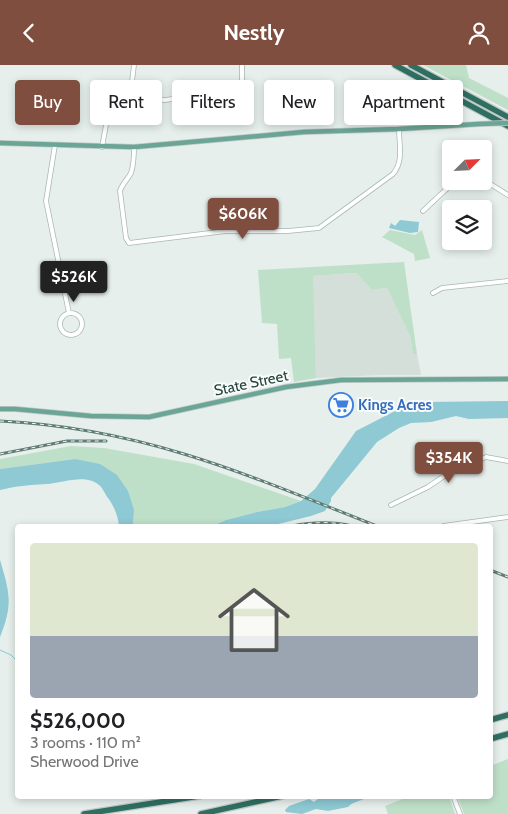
<!DOCTYPE html>
<meta charset="utf-8">
<style>
body{margin:0;font-family:Cabin,sans-serif;background:#f2f2f2;color:#202124;height:100vh;display:flex;flex-direction:column;font-size:19px;white-space:nowrap}
*{box-sizing:border-box;margin:0}
p{font-size:16px;color:#757577}
.icon{flex:none;width:28px;height:28px;fill:none;stroke:currentColor;stroke-width:2;stroke-linecap:round;stroke-linejoin:round}
.map{position:relative;flex:1;overflow:hidden}
.sheet{position:absolute;left:15px;top:459px;width:478px;height:275px;display:flex;flex-direction:column;background:#fff;border-radius:5px;box-shadow:0 2px 8px #0003}
.sheet>*{flex:none}
.guide{position:absolute;left:15px;top:15px;width:479px;height:45px;display:flex;gap:10px}
.needle{width:32px;rotate:66deg}
.fabs{position:absolute;left:442px;top:75px;display:grid;gap:10px}
.fabs a{display:grid;place-items:center;width:50px;height:50px;border-radius:5px;background:#fff;box-shadow:0 2px 8px #0003;font-size:25px}
.price{position:absolute;translate:-50% -42px;padding:0 11px;border-radius:5px;background:#7f4e3f;color:#fff;font-size:16px;line-height:32px;filter:drop-shadow(0 1px 2px #0008)}
.price::after{content:'';position:absolute;left:50%;top:30px;width:15px;height:11px;margin-left:-8px;background:inherit;clip-path:polygon(0 0,100% 0,50% 100%)}
.price.active{background:#222;color:#fff}
ul{padding:0;list-style:none}
li{display:grid;align-content:center;gap:10px;height:265px;padding:0 15px}
li+li{border-top:1px solid #e0e0e0}
li span{display:grid;place-items:center;height:155px;border-radius:5px;color:#555}
li>.icon{margin-inline-start:auto}
span .icon{width:90px;height:90px;fill:#fffc;stroke-width:1}
li b{font-size:21px}
.tag{padding:0 18px;border-radius:5px;background:#fff;box-shadow:0 2px 8px #0003;font-size:18px;line-height:45px}
.tag.active{background:#7f4e3f;color:#fff}
header{display:flex;justify-content:space-between;align-items:center;height:65px;padding:0 15px;background:#7f4e3f;color:#fff;font-size:22px;font-weight:700}
.map>svg:first-child{display:block}
.built{fill:#d4dfda}
.green{fill:#bfe0c8}
.water{fill:#8ec9d4}
.lines{fill:none;stroke-linecap:round;stroke-linejoin:round}
.stream{stroke:#8ec9d4;stroke-width:1}
.minor-casing{stroke:#a8b8b2;stroke-width:5.5}
.major-casing{stroke:#c2cac8;stroke-width:6}
.highway-casing{stroke:#c2cac8;stroke-width:8}
.minor{stroke:#fff;stroke-width:4}
.major{stroke:#6aa596;stroke-width:4.5}
.highway{stroke:#2f6f62;stroke-width:5.5}
.rail-casing{stroke:#5f7d75;stroke-width:3}
.rail{stroke:#f7fbf9;stroke-width:1;stroke-dasharray:4;stroke-linecap:butt}
.major-bridge-casing{stroke:#c2cac8;stroke-width:6;stroke-linecap:butt}
.major-bridge{stroke:#6aa596;stroke-width:4.5}
.labels{text-anchor:middle;dominant-baseline:central;stroke-width:4;stroke-linejoin:round;paint-order:stroke}
.street-label{font-size:15px;fill:#24423a;stroke:#f7fbf9}
.shop-label{font-size:15px;font-weight:bold;fill:#366cbe;stroke:#f7fbf9;text-anchor:start}
</style>
<header><svg class="icon" aria-label="back" viewBox="0 0 24 24"><path d="M15 5l-7 7 7 7"/></svg>Nestly<svg class="icon" aria-label="person" viewBox="0 0 24 24"><circle cx="12" cy="8" r="4"/><path d="M4 21q1-7 8-7t8 7"/></svg></header>
<div class="map">
<svg width="508" height="749" viewBox="0 0 508 749">
<rect width="100%" height="100%" fill="#e6efeb"/>
<!-- built -->
<path class="built" d="M356,208L372,225L387,223L390,229L410,271L413,289H417L421,310H381L316,313L312,211Z"/>
<!-- green -->
<path class="green" d="M423,0H466L469,13L508,33V45Z
M390,165L415,170L422,165L430,193L415,196L414,189L382,172Z
M404,197L417,289H413L410,271L387,223L372,225L356,208L313,211L316,313L294,317L291,293L279,294L277,259L262,258L258,205Z
M71,381L104,383L194,399L301,436L285,442L257,447L226,455L212,461H133L134,445L75,394L0,404V394Z
M508,694V749H464L457,731H490V701Z
M410,731H449L455,749H388L385,741Z"/>
<!-- water -->
<path class="water" d="M400,155L419,157L418,167L410,168L389,163L391,158L395,161Z
M508,336V353L469,354L456,351L431,357L411,358L399,363L377,377L331,433V436L325,446L311,451L270,461H212L226,455L257,447L285,442L301,436L315,424L356,366L395,346L425,337Z
M75,394L100,399L117,410L128,426L134,445L133,461H119C118,451 114,441 108,433C105,429 103,423 99,420C85,408 63,418 46,419C30,420 16,421 0,425V404Z
M0,495C10,528 13,540 0,572Z
M325,731H367C362,737 353,736 348,742L328,746L316,744L302,749L286,747L285,745L289,741L309,734L314,737L319,733Z"/>
<g class="lines">
<!-- stream -->
<path class="stream" d="M0,585L11,590L18,597"/>
<defs>
<path id="minor" d="M130,33L134,0
M55,80L46,136L69,248
M102,82L108,49L113,39L130,33L165,35L232,26L242,17V0
M134,82C134,91 134,99 131,108C128,114 122,119 120,126L126,173L129,178L226,166H288L319,163L393,109C404,96 399,80 399,64
M484,115L508,130
M423,146L455,116
M433,228L442,223L508,216
M60 259a11 11 0 1 1 22 0a11 11 0 1 1-22 0Z
M391,440L428,422L450,407L486,392L508,396
M443,461L508,452
M453,731L460,749"/>
<path id="major" d="M0,78L134,82L304,67L399,64L479,59
M0,344H15L91,351L149,352L286,322L341,315L508,314"/>
<path id="highway" d="M395,0L508,61
M411,0L508,52
M490,655L508,650
M490,674L508,669
M84,749L199,731
M201,749L282,731"/>
</defs>
<!-- minor casing -->
<use href="#minor" class="minor-casing"/>
<!-- major casing -->
<use href="#major" class="major-casing"/>
<!-- highway casing -->
<use href="#highway" class="highway-casing"/>
<!-- minor -->
<use href="#minor" class="minor"/>
<!-- major -->
<use href="#major" class="major"/>
<!-- highway -->
<use href="#highway" class="highway"/>
<defs>
<path id="rail" d="M0,356C62,359 125,371 184,389C250,409 313,436 377,461
M0,389L67,376H106
M292,461C313,457 331,456 352,461
M490,505L508,512"/>
</defs>
<!-- rail casing -->
<use href="#rail" class="rail-casing"/>
<!-- rail -->
<use href="#rail" class="rail"/>
<defs>
<path id="major-bridge" d="M479,59L508,58"/>
</defs>
<!-- major-bridge casing -->
<use href="#major-bridge" class="major-bridge-casing"/>
<!-- major-bridge -->
<use href="#major-bridge" class="major-bridge"/>
</g>
<!-- icons -->
<defs>
<symbol id="supermarket-ring" viewBox="-11 -11 22 22"><circle r="9.5" fill="#f7fbf9" stroke="#3f7fe0" stroke-width="1.5"/><path d="M-6-5.5h2.5l.6 2H6L4.5 2H-2.5L-4.4-4H-6ZM-1.5 3.2a1.3 1.3 0 1 0 .1 0ZM3 3.2a1.3 1.3 0 1 0 .1 0Z" fill="#3f7fe0"/></symbol>
</defs>
<g fill-rule="evenodd">
<use href="#supermarket-ring" x="327" y="326" width="28" height="28"/>
</g>
<g class="labels">
<!-- street labels -->
<g class="street-label">
<text transform="translate(251 318) rotate(-12)">State Street</text>
</g>
<!-- shop labels -->
<g class="shop-label">
<text x="358" y="340">Kings Acres</text>
</g>
</g>
</svg>
<div class="fabs">
<a><svg class="needle" viewBox="-14 -14 28 28"><path d="M0-13l5 13h-10z" fill="#e53935"/><path d="M0 13l5-13h-10z" fill="#757577"/></svg></a>
<a><svg class="icon" aria-label="layers" viewBox="0 0 24 24"><path d="M12 4l9 5-9 5-9-5zM3 14l9 5 9-5"/></svg></a>
</div>
<b class="price" style="left:243px;top:175px">$606K</b>
<b class="price active" style="left:74px;top:238px">$526K</b>
<b class="price" style="left:449px;top:419px">$354K</b>
<div class="guide">
<a class="tag active">Buy</a>
<a class="tag">Rent</a>
<a class="tag">Filters</a>
<a class="tag">New</a>
<a class="tag">Apartment</a>
</div>
<section class="sheet">
<ul>
<li><span style="background:linear-gradient(#dfe7d0 60%,#9aa5b1 0)"><svg class="icon" aria-label="home" viewBox="0 0 24 24"><path d="M3 11l9-7 9 7M6 9v11h12V9"/></svg></span><div><b>$526,000</b><p>3 rooms · 110 m²</p><p>Sherwood Drive</p></div></li>
</ul>
</section>
</div>
